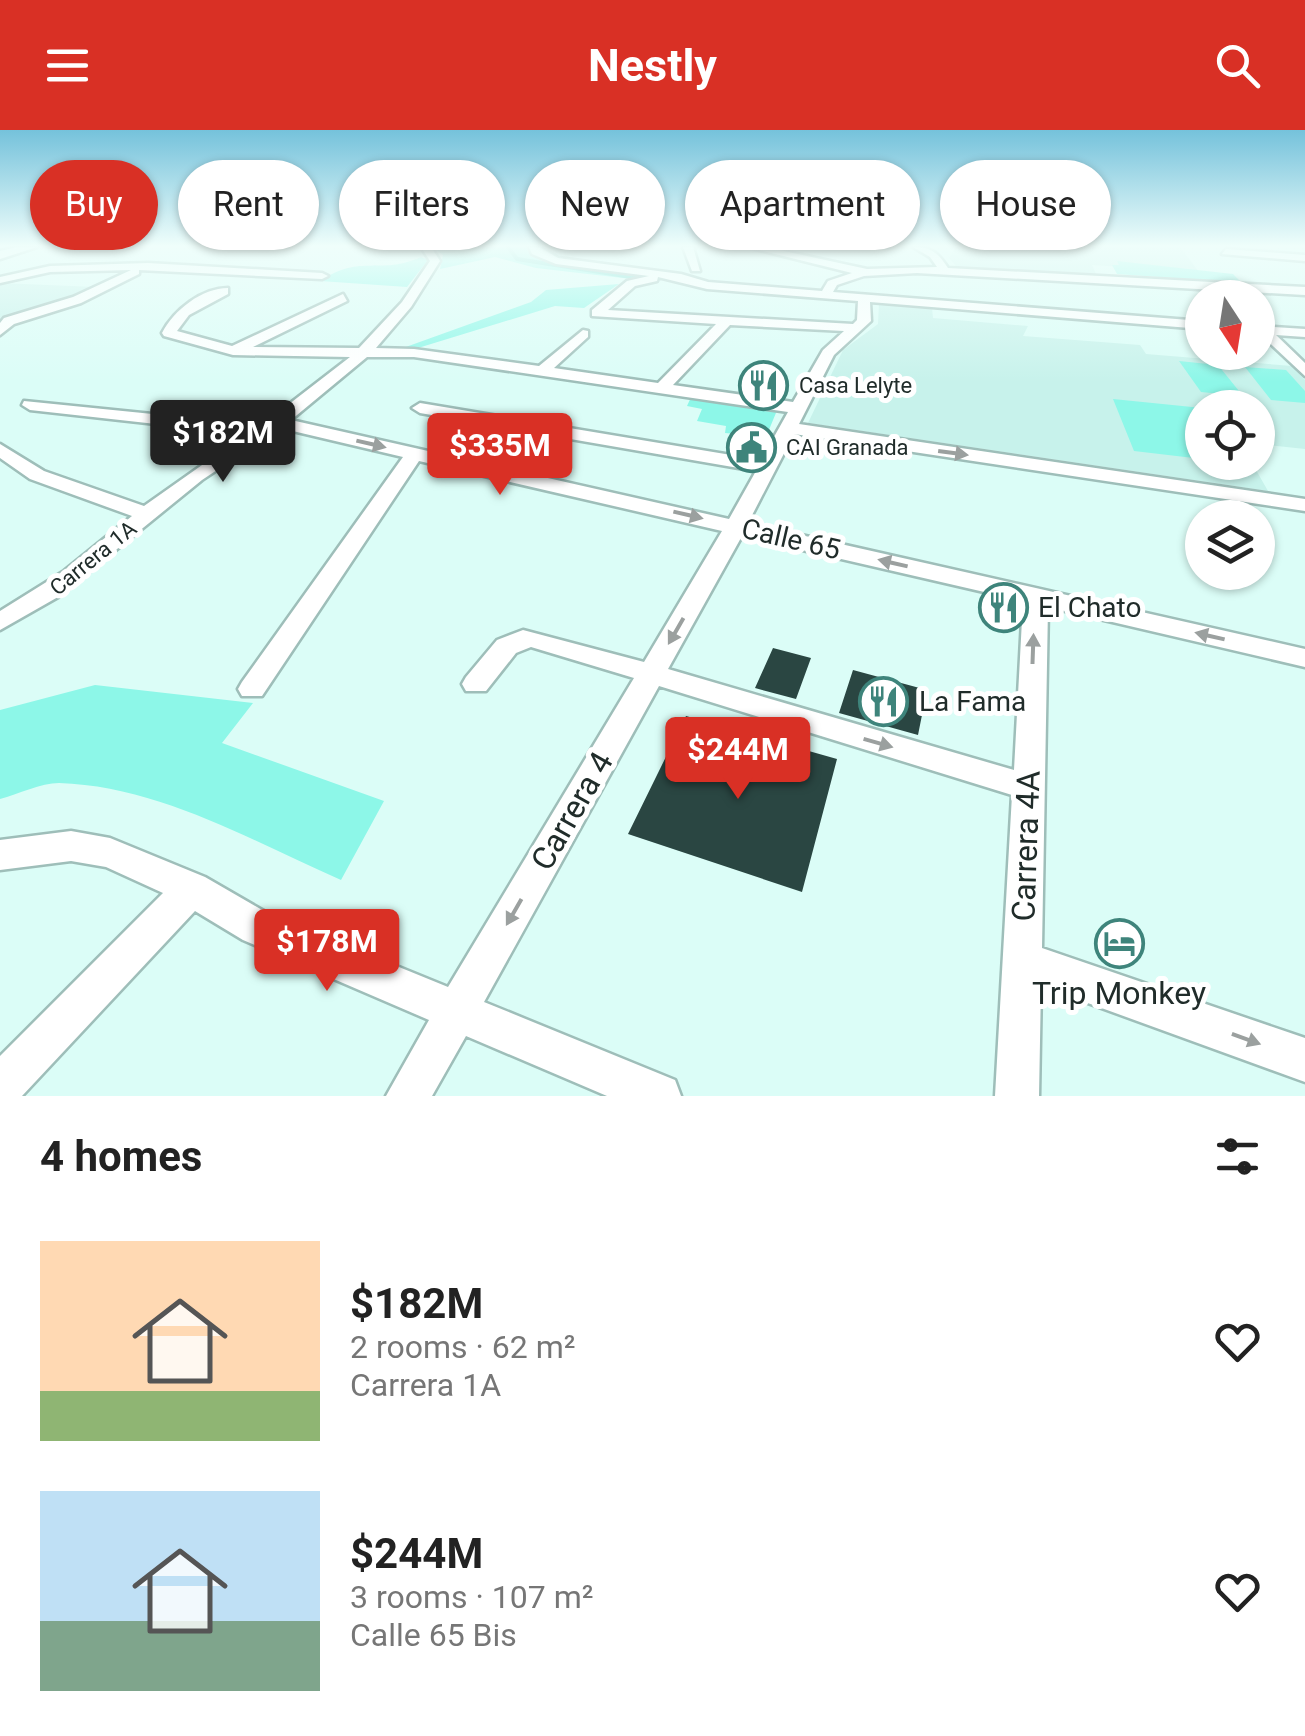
<!DOCTYPE html>
<meta charset="utf-8">
<style>
body{margin:0;font-family:Roboto,sans-serif;background:#f2f2f2;color:#222;height:100vh;display:flex;flex-direction:column;font-size:38px;white-space:nowrap}
*{box-sizing:border-box;margin:0}
p{font-size:32px;color:#767676}
.icon{flex:none;width:55px;height:55px;fill:none;stroke:currentColor;stroke-width:2;stroke-linecap:round;stroke-linejoin:round}
.map{position:relative;height:966px;overflow:hidden}
.panel{display:flex;flex-direction:column;background:#fff;flex:1}
.panel>*{flex:none}
.banner{position:absolute;left:30px;top:30px;width:1245px;height:90px;display:flex;gap:20px}
.needle{width:65px;rotate:168deg}
.fabs{position:absolute;left:1185px;top:150px;display:grid;gap:20px}
.fabs a{display:grid;place-items:center;width:90px;height:90px;border-radius:50%;background:#fff;box-shadow:0 2px 8px #0004;font-size:50px}
.price{position:absolute;translate:-50% -85px;padding:0 22px;border-radius:10px;background:#d93025;color:#fff;font-size:32px;line-height:65px;filter:drop-shadow(0 2px 5px #0008)}
.price::after{content:'';position:absolute;left:50%;top:60px;width:30px;height:22px;margin-left:-15px;background:inherit;clip-path:polygon(0 0,100% 0,50% 100%)}
.price.on{background:#222;color:#fff}
ul{padding:0;list-style:none}
li{display:flex;align-items:center;gap:30px;height:250px;padding:0 40px}
li span{display:grid;place-items:center;flex:none;width:280px;height:200px;border-radius:0px;color:#555}
li>.icon{margin-inline-start:auto}
span .icon{width:120px;height:120px;fill:#fffc;stroke-width:1}
li b{font-size:42px}
h2{display:flex;justify-content:space-between;align-items:center;height:120px;padding:0 40px;font-size:42px}
.chip{padding:0 35px;border-radius:45px;background:#fff;box-shadow:0 2px 8px #0004;font-size:35px;line-height:90px}
.chip.on{background:#d93025;color:#fff}
header{display:flex;justify-content:space-between;align-items:center;height:130px;padding:0 40px;background:#d93025;color:#fff;font-size:45px;font-weight:700}
.map>svg:first-child{display:block}
.built{fill:#c7f2eb}
.green{fill:#8df7e8}
.lines{fill:none;stroke-linecap:round;stroke-linejoin:round}
.stream{stroke:#69d6c8;stroke-width:4}
.building{fill:#2a4642}
.minor-casing{stroke:#9ebeb9;stroke-width:5}
.major-casing{stroke:#9ebeb9;stroke-width:5}
.minor{fill:#fff;fill-rule:evenodd}
.major{fill:#fff;fill-rule:evenodd}
.oneway{fill:#9ba09f}
.labels{text-anchor:middle;dominant-baseline:central;stroke-width:10;stroke-linejoin:round;paint-order:stroke}
.far-poi-label{font-size:22px;fill:#202c2a;stroke:#fff;text-anchor:start}
.far-street-label{font-size:22px;fill:#202c2a;stroke:#fff}
.street-label{font-size:28px;fill:#202c2a;stroke:#fff}
.poi-label{font-size:28px;fill:#202c2a;stroke:#fff;text-anchor:start}
.near-street-label{font-size:32px;fill:#202c2a;stroke:#fff}
.near-poi-label{font-size:32px;fill:#202c2a;stroke:#fff}
</style>
<header><svg class="icon" aria-label="menu" viewBox="0 0 24 24"><path d="M4 6h16M4 12h16M4 18h16"/></svg>Nestly<svg class="icon" aria-label="search" viewBox="0 0 24 24"><circle cx="10" cy="10" r="6"/><path d="M15 15l6 6"/></svg></header>
<div class="map">
<svg width="1305" height="966" viewBox="0 0 1305 966">
<rect width="100%" height="100%" fill="#dbfdf7"/>
<!-- built -->
<path class="built" d="M956,117H1180L1199,142L1092,135L1096,144L960,141L949,128Z
M0,153L95,157L65,172L0,190Z
M879,174L932,178L933,188L1028,196L1023,206L1140,215L1146,224L1292,236L1305,250V319L1258,314V278H1202V332L1252,333L1268,361L808,293L843,220L878,194Z"/>
<!-- green -->
<path class="green" d="M433,117H526L530,126L541,130L644,147L640,150L536,138L495,127L440,139L443,125Z
M421,127L428,130L407,157L320,151C362,123 379,146 421,127Z
M1117,131L1233,144L1242,153L1117,144L1112,135H1119Z
M619,154L584,178L555,176L418,218H403L531,172L546,160Z
M1179,231L1218,235L1243,266L1201,262Z
M1245,237L1286,240L1305,261V273L1271,270Z
M692,265L778,278L766,307L725,303L726,296L697,291L702,279L687,276Z
M1113,269L1202,278V329L1134,321Z
M95,555L253,573L222,613L384,671L341,750C252,711 159,656 59,653C41,653 18,664 0,669V580Z"/>
<g class="lines">
<!-- stream -->
<path class="stream" d="M508,117L517,129L644,149"/>
</g>
<!-- building -->
<path class="building" d="M773,518L811,528L796,569L755,558Z
M853,540L927,560L918,605L839,583Z
M686,586L837,629L802,762L628,704Z"/>
<g class="lines">
<defs>
<path id="minor" d="M421,117H431L440,131L411,177L376,218L414,219L539,236L583,200L588,201V207L554,238L658,253L716,194L592,186V180L627,151L649,146L556,134L532,124L529,117H539L558,128L681,144L708,152L822,161L828,151L852,143L747,117H765L867,139L937,137L930,127L913,117C932,117 938,123 948,138L1305,157V165L917,143L864,146L837,155L833,162L1202,191V199L870,172L871,191L834,225L799,294L1305,369V381L794,304L748,393L1305,519V537L1048,477L1042,818L1305,908V952L1041,856L1039,966H995L1012,665L659,556L484,872L675,950L681,966H607L466,906L432,966H386L429,890L243,810L195,781L22,966H0V926L163,763L106,737L71,731L0,740V710L71,701L110,708L205,747L269,784L448,857L634,548L531,517L516,523L486,561H466L462,554L466,547L497,510L523,500L644,532L722,401L419,331L262,566H242L238,559L242,552L403,327L280,298L202,350L58,467L0,500V481L64,441L132,386L30,349L0,328V314L44,341L144,376L246,304L30,280L22,275L24,271L262,295L350,227L233,225L164,206L162,203C174,180 202,158 228,158V164L189,185L177,201L232,216L343,164L347,171L253,217L359,218L402,172L430,131ZM658,147L707,159L858,171L857,190L853,194L608,180L635,156L657,151ZM730,195L844,201L823,220L793,272L673,255ZM367,227H414L788,282L761,330L420,273L412,278L420,283L756,341L729,389L291,290ZM742,406L1023,471L1014,640L668,539Z
M683,117H693L700,141H692Z
M1226,119L1305,125V131L1222,124Z
M148,133L322,143L328,146L322,149L139,140V144L81,173L14,194L0,205V193L4,188L73,167L131,140L50,142L0,153V147L50,136Z
M1258,196L1305,199V207L1276,205L1305,233V246L1258,202Z"/>
<path id="major" d="M17,117H37L0,129V121Z"/>
</defs>
<!-- minor casing -->
<use href="#minor" class="minor-casing"/>
<!-- major casing -->
<use href="#major" class="major-casing"/>
<!-- minor -->
<use href="#minor" class="minor"/>
<!-- major -->
<use href="#major" class="major"/>
</g>
<!-- one-way arrows -->
<defs><path id="oneway-solid" d="M-6-.8H1V-3.2L6.5 0L1 3.2V.8H-6Z" transform="scale(2.5)"/></defs>
<g class="oneway">
<use href="#oneway-solid" transform="translate(371 314) rotate(13)"/>
<use href="#oneway-solid" transform="translate(953 323) rotate(8)"/>
<use href="#oneway-solid" transform="translate(688 385) rotate(13)"/>
<use href="#oneway-solid" transform="translate(893 433) rotate(-167)"/>
<use href="#oneway-solid" transform="translate(676 501) rotate(120)"/>
<use href="#oneway-solid" transform="translate(1210 506) rotate(-167)"/>
<use href="#oneway-solid" transform="translate(1033 519) rotate(-88)"/>
<use href="#oneway-solid" transform="translate(878 613) rotate(16)"/>
<use href="#oneway-solid" transform="translate(514 782) rotate(120)"/>
<use href="#oneway-solid" transform="translate(1246 909) rotate(20)"/>
</g>
<!-- sky -->
<linearGradient id="sky" x2="0" y2="1"><stop stop-color="#75c2db"/><stop offset="0.46" stop-color="#effefb"/><stop offset="1" stop-color="#effefb" stop-opacity="0"/></linearGradient>
<rect width="1305" height="252" fill="url(#sky)"/>
<!-- icons -->
<defs>
<symbol id="restaurant-ring" viewBox="-11 -11 22 22"><circle r="9.5" fill="#fff" stroke="#3e847b" stroke-width="1.5"/><path d="M-5-6h1v4h1v-4h1v4h1v-4h1v5L-1.5 .5V6h-2V.5L-5-1ZM5-6V6H3V1.5H1.5Q1.5-4 5-6Z" fill="#3e847b"/></symbol>
<symbol id="civic-ring" viewBox="-11 -11 22 22"><circle r="9.5" fill="#fff" stroke="#3e847b" stroke-width="1.5"/><path d="M-.6-6.5H3V-4.5H.6V-3L4-1V1h2V6H-6V1h2V-1L-.6-3ZM-1.2 2.5V6h2.4V2.5Z" fill="#3e847b"/></symbol>
<symbol id="hotel-ring" viewBox="-11 -11 22 22"><circle r="9.5" fill="#fff" stroke="#3e847b" stroke-width="1.5"/><path d="M-6-4.5h1.5V1H6V5H4.5V3h-9V5H-6ZM-4 0a1.8 1.8 0 1 1 3.6 0ZM.5 0V-2.5h3Q6-2.5 6 0Z" fill="#3e847b"/></symbol>
</defs>
<g fill-rule="evenodd">
<use href="#restaurant-ring" x="736" y="228" width="55" height="55"/>
<use href="#civic-ring" x="724" y="290" width="55" height="55"/>
<use href="#restaurant-ring" x="976" y="450" width="55" height="55"/>
<use href="#restaurant-ring" x="856" y="544" width="55" height="55"/>
<use href="#hotel-ring" x="1092" y="786" width="55" height="55"/>
</g>
<g class="labels">
<!-- far-poi labels -->
<g class="far-poi-label">
<text x="799" y="255">Casa Lelyte</text>
<text x="786" y="317">CAI Granada</text>
</g>
<!-- far-street labels -->
<g class="far-street-label">
<text transform="translate(93 428) rotate(-39)">Carrera 1A</text>
</g>
<!-- street labels -->
<g class="street-label">
<text transform="translate(791 409) rotate(13)">Calle 65</text>
</g>
<!-- poi labels -->
<g class="poi-label">
<text x="1038" y="477">El Chato</text>
<text x="919" y="571">La Fama</text>
</g>
<!-- near-street labels -->
<g class="near-street-label">
<text transform="translate(572 681) rotate(-60)">Carrera 4</text>
<text transform="translate(1026 716) rotate(-88)">Carrera 4A</text>
</g>
<!-- near-poi labels -->
<g class="near-poi-label">
<text x="1119" y="863">Trip Monkey</text>
</g>
</g>
</svg>
<div class="fabs">
<a><svg class="needle" viewBox="-14 -14 28 28"><path d="M0-13l5 13h-10z" fill="#e53935"/><path d="M0 13l5-13h-10z" fill="#767676"/></svg></a>
<a><svg class="icon" aria-label="locate" viewBox="0 0 24 24"><circle cx="12" cy="12" r="6"/><path d="M12 2v4M12 18v4M2 12h4M18 12h4"/></svg></a>
<a><svg class="icon" aria-label="layers" viewBox="0 0 24 24"><path d="M12 4l9 5-9 5-9-5zM3 14l9 5 9-5"/></svg></a>
</div>
<b class="price on" style="left:223px;top:355px">$182M</b>
<b class="price" style="left:500px;top:368px">$335M</b>
<b class="price" style="left:738px;top:672px">$244M</b>
<b class="price" style="left:327px;top:864px">$178M</b>
<div class="banner">
<a class="chip on">Buy</a>
<a class="chip">Rent</a>
<a class="chip">Filters</a>
<a class="chip">New</a>
<a class="chip">Apartment</a>
<a class="chip">House</a>
</div>
</div>
<section class="panel">
<h2>4 homes<svg class="icon" aria-label="filters" viewBox="0 0 24 24"><path d="M4 7h16M4 17h16"/><circle cx="9" cy="7" r="2"/><circle cx="15" cy="17" r="2"/></svg></h2>
<ul>
<li><span style="background:linear-gradient(#ffd9b3 75%,#8fb573 0)"><svg class="icon" aria-label="home" viewBox="0 0 24 24"><path d="M3 11l9-7 9 7M6 9v11h12V9"/></svg></span><div><b>$182M</b><p>2 rooms · 62 m²</p><p>Carrera 1A</p></div><svg class="icon" aria-label="heart" viewBox="0 0 24 24"><path d="M12 20l-8-8c-3-5 5-10 8-4 3-6 11-1 8 4z"/></svg></li>
<li><span style="background:linear-gradient(#bfe0f5 65%,#7fa58c 0)"><svg class="icon" aria-label="home" viewBox="0 0 24 24"><path d="M3 11l9-7 9 7M6 9v11h12V9"/></svg></span><div><b>$244M</b><p>3 rooms · 107 m²</p><p>Calle 65 Bis</p></div><svg class="icon" aria-label="heart" viewBox="0 0 24 24"><path d="M12 20l-8-8c-3-5 5-10 8-4 3-6 11-1 8 4z"/></svg></li>
</ul>
</section>
